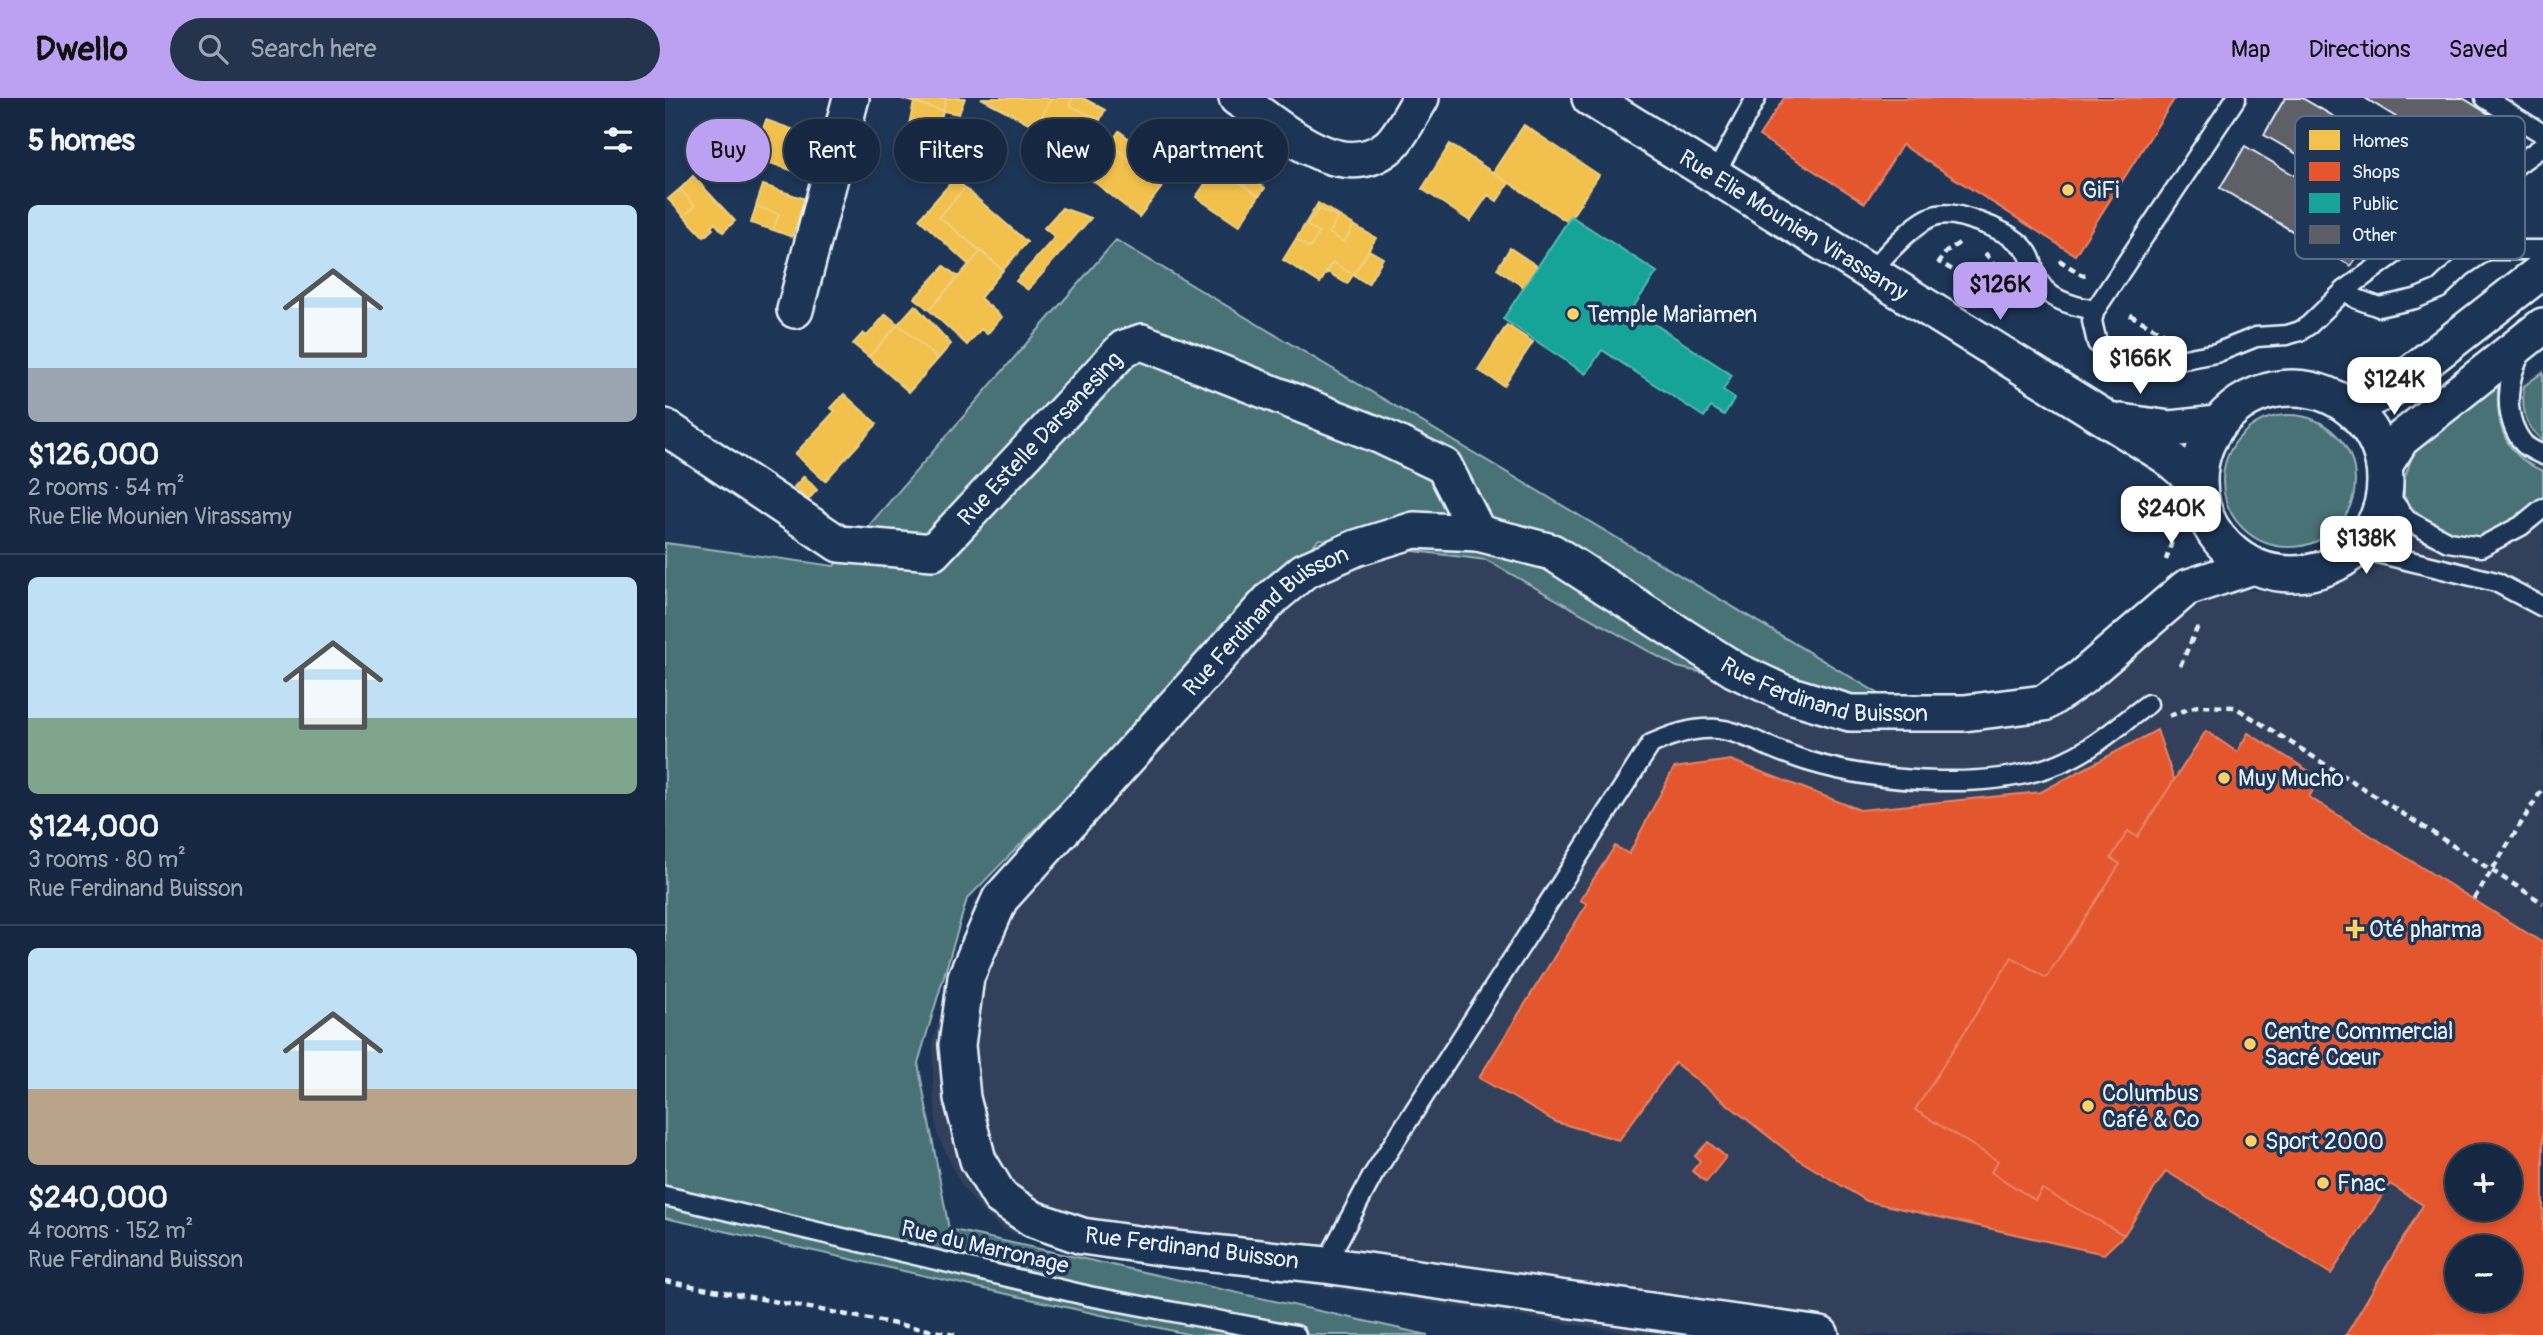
<!DOCTYPE html>
<meta charset="utf-8">
<style>
body{margin:0;font-family:Pangolin,sans-serif;background:#23344c;color:#f1f3f6;height:100vh;display:flex;flex-direction:column;font-size:26px;white-space:nowrap}
*{box-sizing:border-box;margin:0}
p{font-size:23px;color:#9ea6b1}
.icon{flex:none;width:38px;height:38px;fill:none;stroke:currentColor;stroke-width:2;stroke-linecap:round;stroke-linejoin:round}
.map{position:relative;flex:1;overflow:hidden}
.sheet{display:flex;flex-direction:column;background:#162841;width:665px}
.sheet>*{flex:none}
.hud{position:absolute;left:21px;top:21px;width:665px;height:63px;display:flex;gap:14px}
.controls{position:absolute;left:1780px;top:1046px;display:grid;gap:14px}
.controls a{display:grid;place-items:center;width:77px;height:77px;border-radius:50%;background:#162841;box-shadow:0 4px 10px #0003,0 0 0 2px #35445a;font-size:35px}
.price{position:absolute;translate:-50% -60px;padding:0 16px;border-radius:14px;background:#fff;color:#222;font-size:23px;line-height:46px;filter:drop-shadow(0 2px 4px #0008)}
.price::after{content:'';position:absolute;left:50%;top:42px;width:21px;height:16px;margin-left:-10px;background:inherit;clip-path:polygon(0 0,100% 0,50% 100%)}
.price.selected{background:#bca0f2;color:#111}
ul{padding:0;list-style:none}
li{display:grid;align-content:center;gap:14px;height:371px;padding:0 28px}
li+li{border-top:2px solid #35445a}
li span{display:grid;place-items:center;height:217px;border-radius:10px;color:#555}
li>.icon{margin-inline-start:auto}
span .icon{width:126px;height:126px;fill:#fffc;stroke-width:1}
li b{font-size:30px}
h2{display:flex;justify-content:space-between;align-items:center;height:84px;padding:0 28px;font-size:30px}
.chip{padding:0 24px;border-radius:32px;background:#162841;box-shadow:0 4px 10px #0003,0 0 0 2px #35445a;font-size:24px;line-height:63px}
.chip.selected{background:#bca0f2;color:#111}
header{display:flex;align-items:center;gap:42px;box-sizing:border-box;height:98px;padding:0 35px;background:#bca0f2;color:#111}
header strong{font-size:33px}
nav{display:flex;gap:38px;margin-inline-start:auto;font-size:24px}
.search{width:490px;height:63px;background:#23344c;display:flex;align-items:center;gap:18px;box-sizing:border-box;padding:0 24px;border-radius:38px;color:#9ea6b1;font-size:26px}
main{display:flex;flex:1;min-height:0}
.map>svg:first-child{display:block}
.built{fill:#30415c;fill-rule:evenodd}
.green{fill:#4a7276;stroke:#99b2b7;stroke-width:2}
.homes{fill:#f2c14e;stroke:#efcf81;stroke-width:2}
.shops{fill:#e4572e;stroke:#e5856b;stroke-width:2;fill-rule:evenodd}
.public{fill:#17a398;stroke:#56bab5;stroke-width:2}
.building{fill:#5e5e68;stroke:#e8f1f8;stroke-width:2}
.lines{fill:none;stroke-linecap:round;stroke-linejoin:round}
.lane-casing{stroke:#e8f1f8;stroke-width:23}
.street-casing{stroke:#e8f1f8;stroke-width:40}
.path{stroke:#e8f1f8;stroke-width:4.5;stroke-dasharray:7 5;stroke-linecap:butt}
.lane{stroke:#1d3557;stroke-width:18}
.street{stroke:#1d3557;stroke-width:35}
.poi-dot{fill:#ffd166;stroke:#1d3557;stroke-width:2.5}
.labels{text-anchor:middle;dominant-baseline:central;stroke-width:7;stroke-linejoin:round;paint-order:stroke}
.poi-label{font-size:23px;fill:#e8f1f8;stroke:#1d3557;text-anchor:start}
.street-label{font-size:23px;fill:#e8f1f8;stroke:#1d3557}
.key{fill:#1d3557;stroke:#5a6d87;stroke-width:2}
.key-label{font-size:19px;fill:#e8f1f8}
</style>
<header>
<strong>Dwello</strong>
<div class="search"><svg class="icon" aria-label="search" viewBox="0 0 24 24"><circle cx="10" cy="10" r="6"/><path d="M15 15l6 6"/></svg>Search here</div>
<nav><a>Map</a><a>Directions</a><a>Saved</a></nav>
</header>
<main>
<section class="sheet">
<h2>5 homes<svg class="icon" aria-label="filters" viewBox="0 0 24 24"><path d="M4 7h16M4 17h16"/><circle cx="9" cy="7" r="2"/><circle cx="15" cy="17" r="2"/></svg></h2>
<ul>
<li><span style="background:linear-gradient(#bfe0f5 75%,#9aa5b1 0)"><svg class="icon" aria-label="home" viewBox="0 0 24 24"><path d="M3 11l9-7 9 7M6 9v11h12V9"/></svg></span><div><b>$126,000</b><p>2 rooms · 54 m²</p><p>Rue Elie Mounien Virassamy</p></div></li>
<li><span style="background:linear-gradient(#bfe0f5 65%,#7fa58c 0)"><svg class="icon" aria-label="home" viewBox="0 0 24 24"><path d="M3 11l9-7 9 7M6 9v11h12V9"/></svg></span><div><b>$124,000</b><p>3 rooms · 80 m²</p><p>Rue Ferdinand Buisson</p></div></li>
<li><span style="background:linear-gradient(#bfe0f5 65%,#b9a48a 0)"><svg class="icon" aria-label="home" viewBox="0 0 24 24"><path d="M3 11l9-7 9 7M6 9v11h12V9"/></svg></span><div><b>$240,000</b><p>4 rooms · 152 m²</p><p>Rue Ferdinand Buisson</p></div></li>
</ul>
</section>
<div class="map">
<svg width="1878" height="1237" viewBox="0 0 1878 1237">
<rect width="100%" height="100%" fill="#1d3557"/>
<filter id="ink" filterUnits="userSpaceOnUse"><feTurbulence type="fractalNoise" baseFrequency=".0143" numOctaves="2"/><feDisplacementMap in="SourceGraphic" scale="14" xChannelSelector="R" yChannelSelector="G"/><feConvolveMatrix kernelMatrix="1 2 1 2 8 2 1 2 1" color-interpolation-filters="sRGB"/></filter>
<g filter="url(#ink)">
<!-- built -->
<path class="built" d="M1878,271V1237H979L383,1148L337,1131L314,1110L296,1087L272,1036L268,987V942L309,804L524,580L660,450L827,422L1101,570L1253,605L1383,589L1565,491L1618,494L1650,491L1679,479L1703,474L1736,440L1749,358ZM1792,1059H1844V1111H1792ZM1792,1150H1844V1202H1792Z"/>
<!-- green -->
<path class="green" d="M451,142L1263,625L1012,569L821,462L654,441L302,801L253,965L284,1131L763,1237H526L0,1120V445L169,468Z
M1835,272C1829,314 1832,355 1878,373V404L1824,438H1808L1775,431L1748,411L1739,398V382L1752,344Z
M1878,274V343C1860,328 1856,311 1859,288Z
M1558 383a66 66 0 1 1 132 0a66 66 0 1 1-132 0Z"/>
<!-- homes -->
<path class="homes" d="M234,0H281L278,13Z
M281,0H300L294,16L278,13Z
M316,0H386L371,29Z
M386,0H408L404,7L435,22L425,41L417,37L407,55L369,35Z
M408,0H418L440,12L435,22L404,7Z
M249,4L278,13L270,43L242,35Z
M101,22L158,42L146,79L88,59Z
M859,27L934,77L903,124L828,74Z
M454,33L478,51L469,64L445,46Z
M417,37L425,41L416,59L407,55Z
M445,46L469,64L477,53L507,76L474,119L423,79Z
M785,46L844,85L832,103L823,97L805,123L757,91Z
M557,61L573,71L567,79L594,98L574,128L531,99Z
M573,71L600,90L594,98L567,79Z
M28,78L70,123L58,134L50,125L46,129L48,131L39,139L19,118L30,108L15,91Z
M290,80L300,90L274,119L316,153L304,167L254,121Z
M98,87L140,101L127,139L108,132L114,116L91,108Z
M300,90L362,144L338,172L274,119Z
M15,91L30,108L19,118L3,101Z
M653,105L689,127L679,144L664,135L673,120L654,111L642,127L654,135L645,150L631,141Z
M91,108L114,116L108,132L86,125Z
M397,110L426,120L363,192L351,183L390,139L379,130Z
M654,111L673,120L664,135L679,144L689,127L711,140L688,177L668,164L655,185L618,162L631,141L645,150L654,135L642,127Z
M845,150L872,168L859,189L832,171Z
M704,152L718,160L703,186L688,177Z
M316,153L338,172L315,200L337,219L322,236L316,231L302,247L264,212Z
M668,164L688,177L682,186L661,173Z
M279,168L293,179L264,212L250,200Z
M250,207L286,246L273,261L233,226Z
M221,216L233,226L204,259L188,246L198,235L202,238Z
M233,226L273,261L244,294L204,259Z
M842,227L868,244L839,288L813,272Z
M179,296L212,326L160,383L130,356L170,313L166,310Z
M139,378L152,392L143,402L129,389Z"/>
<!-- shops -->
<path class="shops" d="M1119,0H1510L1410,157L1237,47L1200,105L1094,38Z
M1492,632L1509,682L1472,739L1463,733L1446,760L1455,766L1381,880L1347,859L1250,1012L1333,1063L1326,1074L1370,1102L1377,1091L1459,1137L1439,1156L1202,1103L1131,1060L1010,965L954,1042L891,1024L814,980L922,806L915,802L950,748L964,756L1009,670L1066,662L1195,712L1376,694Z
M1541,633L1572,654L1583,635L1628,663L1655,680L1644,699L1878,845V1237H1681L1758,1107L1725,1086L1666,1176L1501,1073L1459,1137L1377,1091L1370,1102L1326,1074L1333,1063L1250,1012L1347,859L1381,880L1455,766L1446,760L1463,733L1472,739ZM1792,1059H1844V1111H1792ZM1792,1150H1844V1202H1792Z
M1043,1044L1061,1059L1041,1084L1027,1073L1035,1063L1030,1058Z"/>
<!-- public -->
<path class="public" d="M906,118L992,174L967,211L1067,277L1058,292L1070,300L1059,317L1046,309L1039,319L937,252L921,276L838,221Z"/>
<!-- building -->
<path class="building" d="M1620,0H1637L1779,82L1754,126L1599,37Z
M1700,0H1798L1841,27L1814,70Z
M1580,48L1711,126L1686,168L1555,90Z"/>
<g class="lines">
<defs>
<path id="lane" d="M1571,0L1430,212L1427,223L1432,245L1453,258L1514,262L1551,255L1591,239L1622,237L1635,233L1644,227L1680,192L1878,48
M1820,0L1878,36
M1049,78L1091,0
M1204,175C1219,159 1252,120 1273,117C1287,114 1301,120 1314,124C1329,129 1351,139 1360,151C1367,159 1367,165 1370,175C1378,201 1407,208 1430,212
M1680,192L1692,201L1714,209L1750,201L1774,191L1797,169L1822,152H1878
M1858,252C1841,280 1837,319 1859,346C1864,351 1872,354 1878,357
M1720,392L1742,422L1783,444L1816,449L1856,428L1878,410
M1692,450L1831,484L1878,509
M0,1098L424,1198L631,1237
M660,1167L708,1077L986,646C1061,612 1074,642 1142,663C1214,685 1335,695 1404,661C1432,648 1458,624 1483,606"/>
<g id="street">
<path d="M572,0C613,27 674,88 723,49C735,39 748,13 756,0"/>
<path id="s1" d="M925,0L1501,358L1533,385"/>
<path d="M130,212L186,0"/>
<circle cx="1627" cy="383" r="93"/>
<path d="M1680,306L1700,303L1727,290L1878,172"/>
<path d="M1456,324L1505,331L1553,326"/>
<path id="s2" d="M0,329L174,446L268,454L459,250L477,244L716,338L779,368L813,435"/>
<path d="M1719,368L1736,341L1878,228"/>
<path id="s3" d="M1156,1237L660,1167L501,1150L417,1138L368,1121L335,1099L313,1062L297,1000L292,947L301,879L335,801L608,499L639,473L691,450L749,432L813,435L887,454L1070,572L1119,595L1185,615H1299L1379,605L1416,580L1521,490L1588,468"/>
</g>
</defs>
<!-- lane casing -->
<use href="#lane" class="lane-casing"/>
<!-- street casing -->
<use href="#street" class="street-casing"/>
<!-- path -->
<path class="path" d="M1294,145L1281,154L1274,164L1332,198L1344,186
M1320,155L1345,185
M1394,162L1417,177L1423,176
M1465,217L1498,235
M1501,462L1509,437L1510,409
M1515,568L1534,526
M1504,618L1532,608L1570,609L1878,805
M1809,801L1878,690
M0,1183L290,1237"/>
<!-- lane -->
<use href="#lane" class="lane"/>
<!-- street -->
<use href="#street" class="street"/>
</g>
</g>
<!-- markers -->
<g class="poi-dot">
<circle cx="1403" cy="92" r="7"/>
<circle cx="908" cy="216" r="7"/>
<circle cx="1559" cy="680" r="7"/>
<path d="M1686.5 820.5h7v7h7v7h-7v7h-7v-7h-7v-7h7z"/>
<circle cx="1585" cy="946" r="7"/>
<circle cx="1423" cy="1008" r="7"/>
<circle cx="1586" cy="1043" r="7"/>
<circle cx="1658" cy="1085" r="7"/>
</g>
<g class="labels">
<!-- poi labels -->
<g class="poi-label">
<text x="1417" y="92">GiFi</text>
<text x="922" y="216">Temple Mariamen</text>
<text x="1573" y="680">Muy Mucho</text>
<text x="1704" y="831">Oté pharma</text>
<text x="1599" y="933">Centre Commercial<tspan x="1599" dy="26">Sacré Cœur</tspan></text>
<text x="1437" y="995">Columbus<tspan x="1437" dy="26">Café &amp; Co</tspan></text>
<text x="1600" y="1043">Sport 2000</text>
<text x="1672" y="1085">Fnac</text>
</g>
<!-- street labels -->
<g class="street-label">
<text stroke="none"><textPath href="#s1" startOffset="240">Rue Elie Mounien Virassamy</textPath></text>
<text stroke="none"><textPath href="#s2" startOffset="460">Rue Estelle Darsanesing</textPath></text>
<text stroke="none"><textPath href="#s3" startOffset="1538">Rue Ferdinand Buisson</textPath></text>
<text stroke="none"><textPath href="#s3" startOffset="2168">Rue Ferdinand Buisson</textPath></text>
<text transform="translate(320 1149) rotate(13)">Rue du Marronage</text>
<text transform="translate(527 1150) rotate(7)">Rue Ferdinand Buisson</text>
</g>
</g>
<!-- legend -->
<rect x="1630" y="18" width="230" height="143" rx="10" class="key"/>
<rect x="1644" y="32" width="31" height="20" fill="#f2c14e"/>
<rect x="1644" y="64" width="31" height="19" fill="#e4572e"/>
<rect x="1644" y="95" width="31" height="20" fill="#17a398"/>
<rect x="1644" y="127" width="31" height="19" fill="#5e5e68"/>
<g class="key-label">
<text x="1687" y="49">Homes</text>
<text x="1687" y="80">Shops</text>
<text x="1687" y="112">Public</text>
<text x="1687" y="143">Other</text>
</g>
</svg>
<div class="controls">
<a>+</a>
<a>−</a>
</div>
<b class="price selected" style="left:1335px;top:224px">$126K</b>
<b class="price" style="left:1475px;top:298px">$166K</b>
<b class="price" style="left:1729px;top:319px">$124K</b>
<b class="price" style="left:1506px;top:448px">$240K</b>
<b class="price" style="left:1701px;top:478px">$138K</b>
<div class="hud">
<a class="chip selected">Buy</a>
<a class="chip">Rent</a>
<a class="chip">Filters</a>
<a class="chip">New</a>
<a class="chip">Apartment</a>
</div>
</div>
</main>
